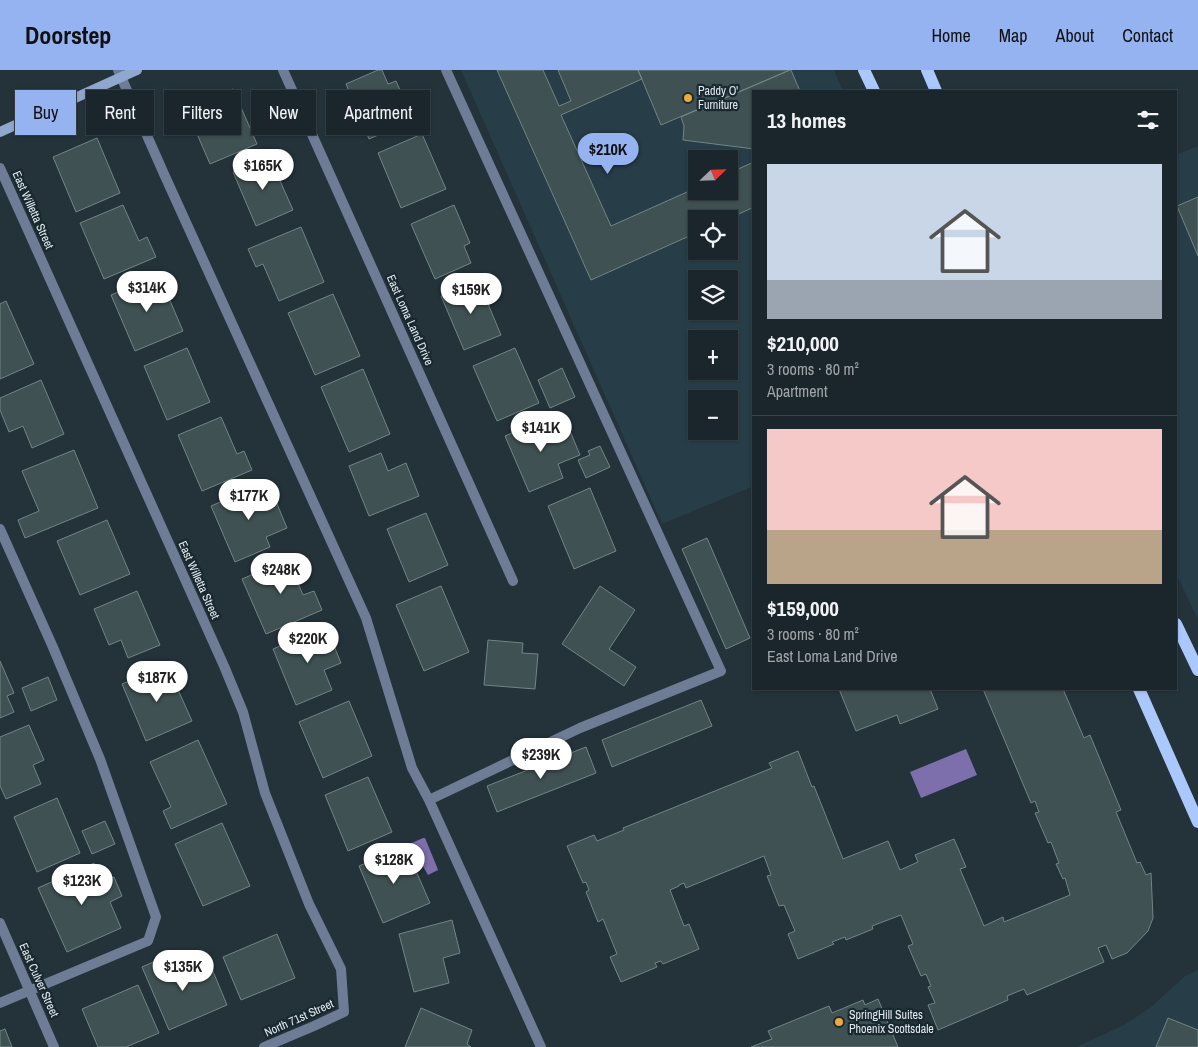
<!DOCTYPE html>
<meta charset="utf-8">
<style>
body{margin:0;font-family:"Archivo Narrow",sans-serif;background:#283238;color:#f1f3f6;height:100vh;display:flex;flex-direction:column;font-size:19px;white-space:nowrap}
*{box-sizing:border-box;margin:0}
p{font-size:16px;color:#a0a5a9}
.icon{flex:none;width:28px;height:28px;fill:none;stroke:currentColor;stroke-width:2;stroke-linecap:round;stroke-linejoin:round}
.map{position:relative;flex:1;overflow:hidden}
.side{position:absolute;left:752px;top:20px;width:425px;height:600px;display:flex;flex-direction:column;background:#1b262c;border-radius:0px;box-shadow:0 1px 4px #0004,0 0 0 1px #394348}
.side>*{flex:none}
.top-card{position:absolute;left:15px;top:20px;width:475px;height:45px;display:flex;gap:10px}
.needle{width:32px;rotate:67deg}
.fabs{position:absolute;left:688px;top:80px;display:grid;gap:10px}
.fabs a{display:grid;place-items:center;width:50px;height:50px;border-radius:0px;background:#1b262c;box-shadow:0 1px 4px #0004,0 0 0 1px #394348;font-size:25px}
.price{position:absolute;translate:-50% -42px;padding:0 11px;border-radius:18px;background:#fff;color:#222;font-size:16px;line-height:32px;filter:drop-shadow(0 1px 2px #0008)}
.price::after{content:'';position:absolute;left:50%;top:30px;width:15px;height:11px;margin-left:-8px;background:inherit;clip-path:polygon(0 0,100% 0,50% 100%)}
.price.current{background:#95b2f1;color:#111}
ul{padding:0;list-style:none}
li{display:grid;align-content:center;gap:10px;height:265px;padding:0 15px}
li+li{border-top:1px solid #394348}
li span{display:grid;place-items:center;height:155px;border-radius:0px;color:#555}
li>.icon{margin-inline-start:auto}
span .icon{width:90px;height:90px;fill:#fffc;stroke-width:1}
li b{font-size:21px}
h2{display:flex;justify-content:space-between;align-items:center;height:60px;padding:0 15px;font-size:21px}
.tag{padding:0 18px;border-radius:0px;background:#1b262c;box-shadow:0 1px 4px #0004,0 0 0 1px #394348;font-size:18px;line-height:45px}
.tag.current{background:#95b2f1;color:#111}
header{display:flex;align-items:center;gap:30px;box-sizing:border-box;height:70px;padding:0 25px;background:#95b2f1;color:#111}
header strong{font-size:24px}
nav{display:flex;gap:28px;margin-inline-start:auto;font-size:18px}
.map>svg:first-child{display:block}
.built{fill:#273d47;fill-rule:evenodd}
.water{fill:#7c6fac}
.building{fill:#3f5152;stroke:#728686}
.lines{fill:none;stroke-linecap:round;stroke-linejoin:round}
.lane{stroke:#6e7c95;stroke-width:10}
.street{stroke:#6e7c95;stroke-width:10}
.secondary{stroke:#90a7cf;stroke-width:10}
.primary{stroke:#abc8fc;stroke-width:12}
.poi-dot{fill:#eea83c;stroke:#1a282f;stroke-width:2}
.labels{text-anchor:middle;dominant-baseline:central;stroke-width:4.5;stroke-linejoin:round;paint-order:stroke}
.poi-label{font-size:12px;fill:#e1eaef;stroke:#1a282f;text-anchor:start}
.street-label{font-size:12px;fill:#e1eaef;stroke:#1a282f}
</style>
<header>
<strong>Doorstep</strong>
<nav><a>Home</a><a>Map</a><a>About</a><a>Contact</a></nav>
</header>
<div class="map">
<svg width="1198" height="977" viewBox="0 0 1198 977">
<rect width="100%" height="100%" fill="#24323a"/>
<!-- built -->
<path class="built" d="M461,0H834L843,21H754V416L662,454ZM696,89H729V121H696ZM696,149H729V181H696ZM696,209H729V241H696ZM696,269H729V301H696ZM696,329H729V361H696Z
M1198,76V550L1176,503V85Z
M1198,900V977H1076L1124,955L1151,937L1185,906Z"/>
<!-- water -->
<path class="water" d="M966,679L977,705L921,728L910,702Z
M423,768H425L437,797L438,800L428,805L416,784L410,782L405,776Z"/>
<!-- building -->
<path class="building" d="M378,0H382L388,14L396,11L413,50L369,69L346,14Z
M497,0H543L559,36L571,31L558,0H638L642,9L561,45L611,156L696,118V121H729V103L754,92V137L728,149H696V163L591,210Z
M638,0H790L661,55Z
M790,0H791L800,21H754V79L683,70L684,56L681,47Z
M233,19L257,74L210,94L194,57L205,52L198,34Z
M422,64L446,119L401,138L378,83Z
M97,68L120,123L76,142L53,87Z
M269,86L293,140L256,156L233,102Z
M1198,127V186L1177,136Z
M123,135L139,171L147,167L156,187L104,209L80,153Z
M454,135L470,173L464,176L471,193L435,209L411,154Z
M301,157L324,212L279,231L263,194L256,197L248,179Z
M159,205L183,261L135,281L111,225Z
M478,210L501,265L464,280L441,226Z
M333,224L360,286L315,305L288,243Z
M6,231L34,294L0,309V234Z
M187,278L210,332L167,350L144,296Z
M515,278L539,333L497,351L473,296Z
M562,298L575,327L550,338L538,310Z
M363,299L390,364L349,382L321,317Z
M41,310L64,364L32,378L23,356L9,362L0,340V328Z
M221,347L237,384L244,381L252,400L202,421L178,365Z
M548,348L556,367L570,361L580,385L558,394L563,408L529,422L505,366Z
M600,376L610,397L586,408L578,390L590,385L588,381Z
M74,380L98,438L25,468L18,450L39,441L22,401Z
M381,383L388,401L406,393L419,426L369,446L349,396Z
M268,412L287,458L266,467L270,477L235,492L211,436Z
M590,418L616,481L574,499L548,436Z
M426,443L448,495L409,512L387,459Z
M107,450L130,504L80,525L57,471Z
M707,468L750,568L726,579L682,479Z
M300,484L309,506L297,511L303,525L314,521L322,540L266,564L242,509Z
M441,516L469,582L424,601L396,535Z
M600,516L635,540L609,579L636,597L624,616L562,574Z
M137,521L160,575L128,588L121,570L109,575L94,539Z
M326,556L341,593L324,600L332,620L296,635L273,579Z
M488,570L523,573L522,583L538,584L535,619L484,615Z
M0,591L14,623L7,626L14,642L0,648Z
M167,595L192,651L146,671L122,614Z
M48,607L57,630L31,641L22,618Z
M839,619H930L938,639L900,654L897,645L856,661Z
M983,619H1063L1084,668L1090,665L1121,740L1116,742L1137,793L1140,792L1146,805L1151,803L1153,848L1148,861L1127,883L1112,889L1106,875L1098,878L1104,892L1027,925L1024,919L1007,926L1008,930L938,960L928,935L935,933L928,917L931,916L926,904L921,906L908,876L913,874L901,845L872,856L873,859L846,870L845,867L832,872L834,874L798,889L788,864L795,861L784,835L779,836L767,806L771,805L764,786L686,818L684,813L679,815V816L670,820L684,856L689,854L699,879L663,894L661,891L655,893L657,897L621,912L610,887L617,884L603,849L598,852L586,822L589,820L586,812L583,813L567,776L594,765L597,771L624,760L623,758L772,698L769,693L798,681L812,717L814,716L843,789L888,771L900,800L918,792L915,785L954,769L966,797L960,799L984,856L1003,847L1004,852L1070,825L1065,808L1063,809L1056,794L1059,793L1051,772L1048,773L1035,743L1039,742L1035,731L1031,733Z
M701,630L712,656L612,697L602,670Z
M349,631L372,686L323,708L299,652Z
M29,655L44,690L33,695L41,714L6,729L0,716V667Z
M198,670L227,734L171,759L163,741L171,737L150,692Z
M586,677L596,703L497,742L487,716Z
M368,707L392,762L348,781L325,725Z
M57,728L80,783L37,802L14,747Z
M105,751L115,774L92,784L82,761Z
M222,753L250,816L203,836L175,774Z
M405,776L430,833L383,853L359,796Z
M94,793L102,812L114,807L122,826L110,832L121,858L67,882L38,818Z
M452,850L460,883L443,888L449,913L414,922L399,864Z
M277,864L295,908L241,930L223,887Z
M171,884L181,907L210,894L227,935L169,960L142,897Z
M138,915L159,963L126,977H98L82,939Z
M878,929L898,977H751L772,969L768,961L829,936L832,943L863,930L865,935Z
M421,938L472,960L467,974L471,977H405Z
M1168,948L1198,960V977H1156Z
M5,959L12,977H0V961Z"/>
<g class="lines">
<!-- lane -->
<path class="lane" d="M118,0L164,104L366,548L412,698L429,730L541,977
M0,459L52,575L100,689L156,847L148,871L0,933
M429,730L580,658L721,601L446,0"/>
<!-- street -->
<path class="street" d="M283,0L513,511
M0,98L224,596L243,642L265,723L309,834L341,899L344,942L314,956L264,977
M0,853L54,977"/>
<!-- secondary -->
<path class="secondary" d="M0,62L137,0"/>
<!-- primary -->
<path class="primary" d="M864,0L874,21
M927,0L936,21
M1176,554L1198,600
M1139,619L1198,752"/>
</g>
<!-- markers -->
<g class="poi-dot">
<circle cx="688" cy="28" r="5"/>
<circle cx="839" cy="952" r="5"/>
</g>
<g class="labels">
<!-- poi labels -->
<g class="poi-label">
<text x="698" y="21">Paddy O'<tspan x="698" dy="14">Furniture</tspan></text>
<text x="849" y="945">SpringHill Suites<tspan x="849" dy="14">Phoenix Scottsdale</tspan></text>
</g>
<!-- street labels -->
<g class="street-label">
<text transform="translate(33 140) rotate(66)">East Willetta Street</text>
<text transform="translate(410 250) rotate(66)">East Loma Land Drive</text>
<text transform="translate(199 510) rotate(66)">East Willetta Street</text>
<text transform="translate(39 910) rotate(66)">East Culver Street</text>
<text transform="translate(299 948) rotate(-24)">North 71st Street</text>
</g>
</g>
</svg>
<div class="fabs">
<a><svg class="needle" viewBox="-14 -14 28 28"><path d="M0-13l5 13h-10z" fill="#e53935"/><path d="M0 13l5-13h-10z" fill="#a0a5a9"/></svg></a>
<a><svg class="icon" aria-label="locate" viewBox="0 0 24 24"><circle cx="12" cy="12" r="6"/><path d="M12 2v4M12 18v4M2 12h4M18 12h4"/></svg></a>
<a><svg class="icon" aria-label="layers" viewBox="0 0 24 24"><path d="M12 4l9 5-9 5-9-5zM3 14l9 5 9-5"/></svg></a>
<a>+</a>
<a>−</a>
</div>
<b class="price current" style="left:608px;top:105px">$210K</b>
<b class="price" style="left:263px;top:121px">$165K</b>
<b class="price" style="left:147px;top:243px">$314K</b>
<b class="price" style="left:471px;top:245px">$159K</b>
<b class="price" style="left:541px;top:383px">$141K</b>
<b class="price" style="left:249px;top:451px">$177K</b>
<b class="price" style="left:281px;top:525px">$248K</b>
<b class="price" style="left:308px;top:594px">$220K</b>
<b class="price" style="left:157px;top:633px">$187K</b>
<b class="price" style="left:541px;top:710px">$239K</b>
<b class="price" style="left:394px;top:815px">$128K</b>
<b class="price" style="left:82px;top:836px">$123K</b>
<b class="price" style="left:183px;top:922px">$135K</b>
<div class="top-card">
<a class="tag current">Buy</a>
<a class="tag">Rent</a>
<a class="tag">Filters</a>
<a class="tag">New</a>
<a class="tag">Apartment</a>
</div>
<section class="side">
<h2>13 homes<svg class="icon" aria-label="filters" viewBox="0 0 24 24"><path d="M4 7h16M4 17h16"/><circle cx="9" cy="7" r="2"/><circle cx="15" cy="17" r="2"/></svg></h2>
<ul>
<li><span style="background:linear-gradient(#c9d6e8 75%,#9aa5b1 0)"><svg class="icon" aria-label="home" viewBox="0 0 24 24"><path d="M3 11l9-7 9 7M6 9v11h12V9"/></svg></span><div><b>$210,000</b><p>3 rooms · 80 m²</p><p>Apartment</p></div></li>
<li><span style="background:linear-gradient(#f6c9c9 65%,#b9a48a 0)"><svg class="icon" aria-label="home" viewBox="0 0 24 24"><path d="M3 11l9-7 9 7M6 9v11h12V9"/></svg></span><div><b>$159,000</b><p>3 rooms · 80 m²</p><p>East Loma Land Drive</p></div></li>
</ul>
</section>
</div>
